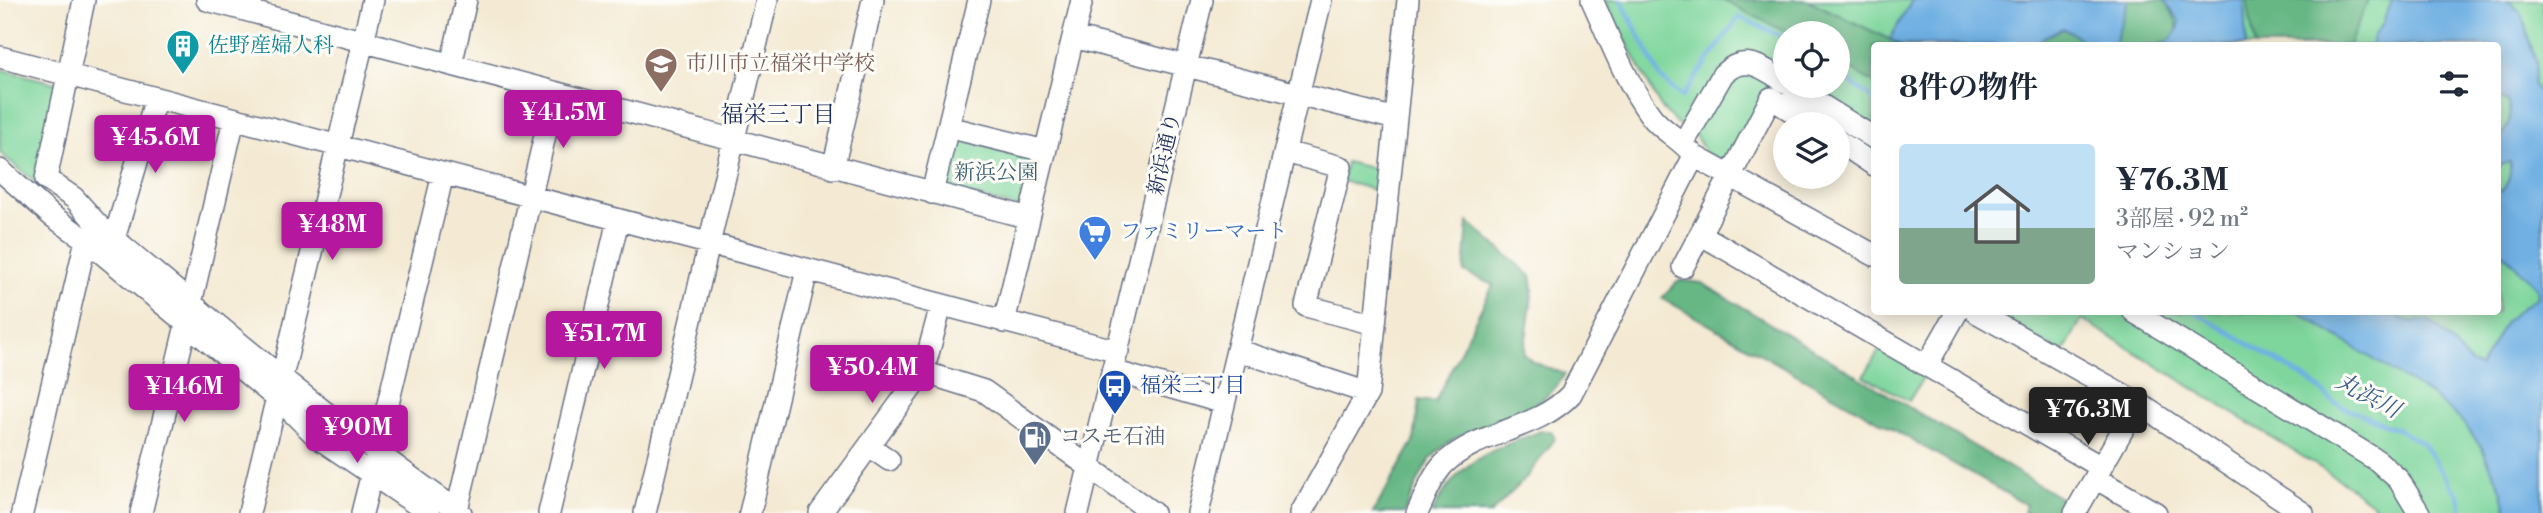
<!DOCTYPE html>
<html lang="ja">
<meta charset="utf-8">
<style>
body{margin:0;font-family:"Libre Bodoni","Noto Serif JP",serif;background:#f6f6f7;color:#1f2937;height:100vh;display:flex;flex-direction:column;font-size:26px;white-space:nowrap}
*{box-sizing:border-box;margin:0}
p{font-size:23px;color:#747a83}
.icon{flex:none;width:38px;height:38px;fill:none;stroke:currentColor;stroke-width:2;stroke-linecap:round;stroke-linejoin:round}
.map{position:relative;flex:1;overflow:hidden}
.sheet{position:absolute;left:1871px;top:42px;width:630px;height:273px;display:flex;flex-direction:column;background:#fff;border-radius:7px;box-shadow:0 4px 18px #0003}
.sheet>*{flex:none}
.buttons{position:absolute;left:1773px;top:21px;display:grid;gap:14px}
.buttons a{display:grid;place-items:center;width:77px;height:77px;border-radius:50%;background:#fff;box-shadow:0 4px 18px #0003;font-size:35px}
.price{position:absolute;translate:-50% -60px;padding:0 16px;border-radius:7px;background:#b5179e;color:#fff;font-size:23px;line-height:46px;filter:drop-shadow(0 2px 4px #0008)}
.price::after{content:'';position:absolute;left:50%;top:42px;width:21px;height:16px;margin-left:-10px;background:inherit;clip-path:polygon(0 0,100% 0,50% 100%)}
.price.active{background:#222;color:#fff}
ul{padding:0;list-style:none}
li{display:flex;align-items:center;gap:21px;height:175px;padding:0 28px}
li span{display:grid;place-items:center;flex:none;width:196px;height:140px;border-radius:7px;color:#555}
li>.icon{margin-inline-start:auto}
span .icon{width:84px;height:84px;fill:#fffc;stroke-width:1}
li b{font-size:30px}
h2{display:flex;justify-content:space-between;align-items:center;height:84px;padding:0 28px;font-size:30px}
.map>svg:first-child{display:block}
.green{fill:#7ed69c;stroke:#4c827d;stroke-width:2;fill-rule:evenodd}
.forest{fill:#66b784;stroke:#407371;stroke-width:2}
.water{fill:#6fb0e3;stroke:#4570a0;stroke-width:2}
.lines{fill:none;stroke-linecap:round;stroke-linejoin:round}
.stream{stroke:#6fb0e3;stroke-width:4.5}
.minor-casing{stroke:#677087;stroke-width:24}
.minor{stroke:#fff;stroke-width:21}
.labels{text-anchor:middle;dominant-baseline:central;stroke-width:6;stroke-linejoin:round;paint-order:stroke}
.culture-label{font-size:21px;fill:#0d838f;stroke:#fdfcf7;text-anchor:start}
.education-label{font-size:21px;fill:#785e54;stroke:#fdfcf7;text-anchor:start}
.street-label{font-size:21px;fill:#1b2f5e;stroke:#fdfcf7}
.park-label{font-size:21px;fill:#396171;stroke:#fdfcf7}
.shop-label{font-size:21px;fill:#366cbe;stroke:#fdfcf7;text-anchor:start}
.transit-label{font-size:21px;fill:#164399;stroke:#fdfcf7;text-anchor:start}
.service-label{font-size:21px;fill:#4e5e75;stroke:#fdfcf7;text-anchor:start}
.neighbourhood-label{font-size:23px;fill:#1b2f5e;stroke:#fdfcf7}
.water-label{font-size:23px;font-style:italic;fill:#385c8d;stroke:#fdfcf7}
</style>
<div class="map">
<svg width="2543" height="513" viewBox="0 0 2543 513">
<rect width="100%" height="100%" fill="#fdfcf7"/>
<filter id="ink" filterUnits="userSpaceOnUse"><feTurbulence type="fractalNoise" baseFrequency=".0143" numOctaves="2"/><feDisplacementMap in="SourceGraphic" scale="14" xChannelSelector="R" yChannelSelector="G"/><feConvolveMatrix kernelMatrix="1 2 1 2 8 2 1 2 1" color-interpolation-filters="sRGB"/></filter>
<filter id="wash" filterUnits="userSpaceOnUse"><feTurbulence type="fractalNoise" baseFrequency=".00686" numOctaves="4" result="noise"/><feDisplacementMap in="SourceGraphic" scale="28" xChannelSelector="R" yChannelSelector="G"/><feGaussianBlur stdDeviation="1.57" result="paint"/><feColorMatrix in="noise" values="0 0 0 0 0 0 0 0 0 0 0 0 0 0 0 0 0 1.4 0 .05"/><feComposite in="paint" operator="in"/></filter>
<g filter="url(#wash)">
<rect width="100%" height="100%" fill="#f4ead3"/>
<!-- green -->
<path class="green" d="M1605,0H2543V513H2378L2374,505L2340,480L2082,319L2063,353L2004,320L2009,312H2497V46H1874V160L1838,136V124H1820L1770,92L1729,166L1705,152L1695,135L1675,122L1660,106ZM1785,33H1838V86H1785Z
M0,69L55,83L58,87L39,185L0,153Z
M953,137L1036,158L1025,205L1019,208L946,188L942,181Z
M1346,162L1384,171L1382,192L1342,181Z
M1882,345L1927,371L1909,401L1864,376Z"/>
<!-- forest -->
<path class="forest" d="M1722,0H1808L1901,45L1874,46V83L1838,61V33H1788Z
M2128,0H2164C2202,52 2150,45 2114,46Z
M2247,0H2368L2349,45L2255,46Z
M2063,28L2079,38L2082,45L2035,46L2044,37Z
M1468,222L1531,276L1533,288L1524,354L1533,362L1565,374C1537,425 1463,417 1431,459C1419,474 1413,496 1404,513H1373L1414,441L1419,400L1435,402L1493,285L1464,272Z
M1679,280L1702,283L2067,502L2060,513H2023L2026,505L1662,298Z
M1541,431H1551L1555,439L1526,478L1491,513H1432C1458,460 1489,451 1541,431Z"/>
<!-- water -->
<path class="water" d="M1912,0H2128L2114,45H2082L2079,38L2063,28L2044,37L2035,45H1901L1890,39Z
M2164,0H2244L2246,45H2159L2169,41L2179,28V20Z
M2392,0H2508C2527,18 2522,14 2528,37C2534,61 2540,56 2533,84L2543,96V513H2507L2501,489L2481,446L2459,418L2432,396L2298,312H2383L2409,321H2428L2438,327L2471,364L2480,367L2506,320L2538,296L2537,288L2497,247V190L2502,191C2509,182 2512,173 2509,162L2500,165L2497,171V139C2509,128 2512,119 2508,103L2497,96V46L2372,45C2371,34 2378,33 2383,23C2386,16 2387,8 2392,0Z"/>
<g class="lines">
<!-- stream -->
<path class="stream" d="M1621,0L1661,78L1682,97L1739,17L1785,38
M1838,73L1874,100
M2195,312L2310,381L2336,404L2399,430L2422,443L2459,496L2462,513"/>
</g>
</g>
<g filter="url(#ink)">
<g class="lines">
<defs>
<path id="minor" d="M84,0L46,179L74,198L99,226C217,325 334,425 461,513
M207,0L1029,218
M1592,0C1610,39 1625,81 1651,116C1663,132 1682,139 1694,156L1874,255
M1073,37L1396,119
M0,57L1118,351
M451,65L466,0
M1791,86L1874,138
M948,127L1045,151
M1838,141L1874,165
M1684,142L1723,74C1745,53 1763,68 1785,82
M1285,152L1341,167L1306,306L1375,324
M833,168L873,0
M0,170L52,216L86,240L287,407L317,437L429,513
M932,193L979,0
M1700,234L2101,467
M114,239L156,98
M1683,267L1771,98L1812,124
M191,303L234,119
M1976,312L2138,403L2303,513
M2134,312L2378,461L2399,480L2419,513
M1004,322L1082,0
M1237,350L1368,393
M1927,365L1957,312
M1113,371L1224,403
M923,372L984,391L1153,513
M869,446L889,460
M376,454L443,174
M2095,478L2156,513
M457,510L555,93
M22,513L86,240
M141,513L186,325
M249,513L373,0
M362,513L372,473
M549,513L618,220
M645,513L767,0
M750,513L807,270
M820,513L923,372L941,306
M1078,513L1202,0
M1198,513L1321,0
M1301,513L1368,393L1408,0
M1417,513C1425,497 1431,478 1443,465C1477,430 1536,432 1571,394L1694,156
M2075,513L2138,403"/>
</defs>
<!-- minor casing -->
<use href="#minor" class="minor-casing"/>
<!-- minor -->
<use href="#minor" class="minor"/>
</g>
</g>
<!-- icons -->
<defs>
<symbol id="building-pin" viewBox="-11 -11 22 30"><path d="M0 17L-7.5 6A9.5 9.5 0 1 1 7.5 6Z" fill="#0f9aa8" stroke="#fdfcf7"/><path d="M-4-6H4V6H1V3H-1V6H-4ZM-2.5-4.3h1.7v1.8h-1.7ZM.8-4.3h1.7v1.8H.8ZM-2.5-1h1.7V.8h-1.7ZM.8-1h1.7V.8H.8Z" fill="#fff"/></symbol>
<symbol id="school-pin" viewBox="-11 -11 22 30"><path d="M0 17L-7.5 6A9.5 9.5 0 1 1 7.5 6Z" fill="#8d6e63" stroke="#fdfcf7"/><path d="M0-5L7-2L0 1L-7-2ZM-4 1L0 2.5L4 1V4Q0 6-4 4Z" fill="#fff"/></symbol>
<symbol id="supermarket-pin" viewBox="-11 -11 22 30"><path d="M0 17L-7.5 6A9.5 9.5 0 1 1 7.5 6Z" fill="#3f7fe0" stroke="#fdfcf7"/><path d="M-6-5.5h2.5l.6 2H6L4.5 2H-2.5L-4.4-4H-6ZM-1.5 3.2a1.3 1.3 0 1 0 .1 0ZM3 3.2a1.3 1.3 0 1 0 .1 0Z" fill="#fff"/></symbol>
<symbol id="bus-pin" viewBox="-11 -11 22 30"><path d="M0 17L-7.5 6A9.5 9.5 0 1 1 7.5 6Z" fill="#1a4fb4" stroke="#fdfcf7"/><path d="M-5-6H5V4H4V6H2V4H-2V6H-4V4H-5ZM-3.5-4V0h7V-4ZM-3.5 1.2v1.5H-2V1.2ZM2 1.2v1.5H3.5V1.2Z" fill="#fff"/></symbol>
<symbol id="fuel-pin" viewBox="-11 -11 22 30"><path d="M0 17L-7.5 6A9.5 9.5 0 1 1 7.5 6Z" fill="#5c6f8a" stroke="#fdfcf7"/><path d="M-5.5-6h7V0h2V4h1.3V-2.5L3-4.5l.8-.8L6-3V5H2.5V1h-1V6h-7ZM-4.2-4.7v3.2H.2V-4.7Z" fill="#fff"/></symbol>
</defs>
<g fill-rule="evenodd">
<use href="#building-pin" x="164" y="27" width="38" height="52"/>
<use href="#school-pin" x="642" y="45" width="38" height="52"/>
<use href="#supermarket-pin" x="1076" y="213" width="38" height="52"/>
<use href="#bus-pin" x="1096" y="367" width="38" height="52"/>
<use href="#fuel-pin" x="1016" y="418" width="38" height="52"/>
</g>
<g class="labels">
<!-- culture labels -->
<g class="culture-label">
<text x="208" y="46">佐野産婦人科</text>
</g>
<!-- education labels -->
<g class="education-label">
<text x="686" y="64">市川市立福栄中学校</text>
</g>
<!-- street labels -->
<g class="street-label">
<text transform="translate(1165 154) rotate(-77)">新浜通り</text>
</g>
<!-- park labels -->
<g class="park-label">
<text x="996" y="173">新浜公園</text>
</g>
<!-- shop labels -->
<g class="shop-label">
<text x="1120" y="232">ファミリーマート</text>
</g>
<!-- transit labels -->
<g class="transit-label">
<text x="1140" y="386">福栄三丁目</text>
</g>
<!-- service labels -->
<g class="service-label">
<text x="1060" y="437">コスモ石油</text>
</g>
<!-- neighbourhood labels -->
<g class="neighbourhood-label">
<text x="778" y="115">福栄三丁目</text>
</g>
<!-- water labels -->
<g class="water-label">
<text transform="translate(2368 396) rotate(28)">丸浜川</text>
</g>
</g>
</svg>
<div class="buttons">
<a><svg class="icon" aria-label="locate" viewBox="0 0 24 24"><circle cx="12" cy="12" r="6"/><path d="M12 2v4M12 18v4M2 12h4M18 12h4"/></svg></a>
<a><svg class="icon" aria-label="layers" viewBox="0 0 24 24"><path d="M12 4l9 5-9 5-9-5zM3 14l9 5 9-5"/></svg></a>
</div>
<b class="price" style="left:563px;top:150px">¥41.5M</b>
<b class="price" style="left:155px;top:175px">¥45.6M</b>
<b class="price" style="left:332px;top:262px">¥48M</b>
<b class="price" style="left:604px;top:371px">¥51.7M</b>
<b class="price" style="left:872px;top:405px">¥50.4M</b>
<b class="price" style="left:184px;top:424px">¥146M</b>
<b class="price active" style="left:2088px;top:447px">¥76.3M</b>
<b class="price" style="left:357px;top:465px">¥90M</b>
<section class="sheet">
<h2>8件の物件<svg class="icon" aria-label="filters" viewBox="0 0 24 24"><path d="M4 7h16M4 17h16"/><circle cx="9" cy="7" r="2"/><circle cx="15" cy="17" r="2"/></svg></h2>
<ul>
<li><span style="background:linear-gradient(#bfe0f5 60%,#7fa58c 0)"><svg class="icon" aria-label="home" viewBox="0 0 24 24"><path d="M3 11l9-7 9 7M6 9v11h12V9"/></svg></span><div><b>¥76.3M</b><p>3部屋 · 92 m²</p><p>マンション</p></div></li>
</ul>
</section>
</div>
